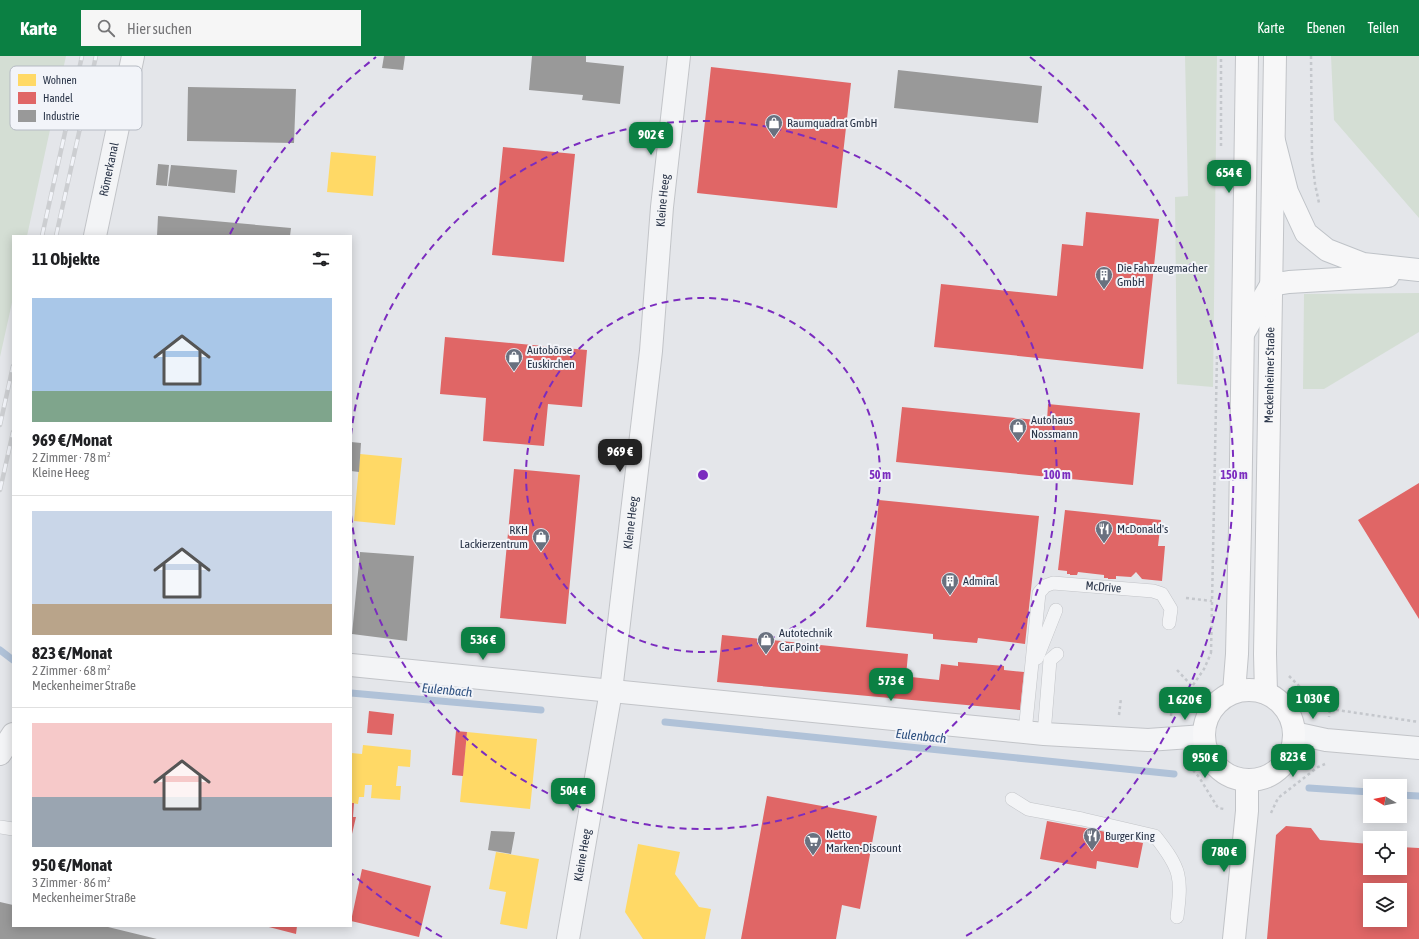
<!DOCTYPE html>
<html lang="de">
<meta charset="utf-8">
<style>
body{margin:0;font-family:"Asap Condensed",sans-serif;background:#f6f6f6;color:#202124;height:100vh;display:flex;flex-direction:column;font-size:15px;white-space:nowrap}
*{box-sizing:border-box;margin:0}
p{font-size:13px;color:#757577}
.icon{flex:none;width:22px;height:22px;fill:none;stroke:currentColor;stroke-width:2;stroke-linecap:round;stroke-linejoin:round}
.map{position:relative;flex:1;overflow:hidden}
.sheet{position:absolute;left:12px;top:179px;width:340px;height:692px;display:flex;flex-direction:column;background:#fff;border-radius:0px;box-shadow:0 2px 10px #0003}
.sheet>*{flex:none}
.needle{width:26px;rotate:280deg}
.fabs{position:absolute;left:1363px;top:723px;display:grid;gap:8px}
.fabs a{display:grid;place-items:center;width:44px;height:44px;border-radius:0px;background:#fff;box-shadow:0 2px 10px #0003;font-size:20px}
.price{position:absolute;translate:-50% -34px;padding:0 9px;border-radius:8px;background:#0b8043;color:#fff;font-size:13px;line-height:26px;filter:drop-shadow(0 1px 2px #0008)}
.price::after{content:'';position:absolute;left:50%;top:24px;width:12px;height:9px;margin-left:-6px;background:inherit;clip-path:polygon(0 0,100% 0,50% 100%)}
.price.selected{background:#222;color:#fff}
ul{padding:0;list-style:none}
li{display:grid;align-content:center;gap:8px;height:212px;padding:0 20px}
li+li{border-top:1px solid #e0e0e0}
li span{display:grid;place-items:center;height:124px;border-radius:0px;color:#555}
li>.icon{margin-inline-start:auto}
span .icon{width:72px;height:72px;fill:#fffc;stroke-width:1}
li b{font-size:17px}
h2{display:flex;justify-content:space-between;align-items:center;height:48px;padding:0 20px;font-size:17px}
header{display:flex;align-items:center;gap:24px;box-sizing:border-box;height:56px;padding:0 20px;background:#0b8043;color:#fff}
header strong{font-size:19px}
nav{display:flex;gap:22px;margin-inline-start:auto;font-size:14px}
.search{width:280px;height:36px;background:#f6f6f6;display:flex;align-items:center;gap:10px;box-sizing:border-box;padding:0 14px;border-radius:0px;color:#757577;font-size:15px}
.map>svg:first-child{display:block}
.green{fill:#d4ded4}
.homes{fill:#ffd966}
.shops{fill:#e06666;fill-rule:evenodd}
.industry{fill:#999}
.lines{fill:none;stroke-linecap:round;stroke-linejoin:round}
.stream{stroke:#b0c2d8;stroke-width:7}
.service-casing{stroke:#c2c4c8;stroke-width:14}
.minor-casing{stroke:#c2c4c8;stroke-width:24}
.secondary-casing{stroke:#c2c4c8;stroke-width:24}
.primary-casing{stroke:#bfc3c8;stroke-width:24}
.path{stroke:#c4c7cc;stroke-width:2.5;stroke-dasharray:3 3;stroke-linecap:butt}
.service{stroke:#f3f4f6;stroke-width:13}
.minor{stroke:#f3f4f6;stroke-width:22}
.secondary{stroke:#f7f7f8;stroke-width:22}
.primary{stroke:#f7f7f8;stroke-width:22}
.rail-casing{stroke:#ccced1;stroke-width:4.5}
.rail{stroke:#f2f4f9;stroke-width:3;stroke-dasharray:9;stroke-linecap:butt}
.ring{fill:none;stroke:#7b2cbf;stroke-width:2;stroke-dasharray:7 5}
.labels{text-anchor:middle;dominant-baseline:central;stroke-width:4;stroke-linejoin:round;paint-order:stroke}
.poi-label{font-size:12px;fill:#273246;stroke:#f2f4f9;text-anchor:start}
.street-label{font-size:12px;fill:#273246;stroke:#f2f4f9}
.water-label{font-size:13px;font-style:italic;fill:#2c4f7f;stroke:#f2f4f9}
.key{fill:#f2f4f9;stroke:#b5bac3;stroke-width:1}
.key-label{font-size:11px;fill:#273246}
.centre{fill:#7b2cbf;stroke:#f2f4f9;stroke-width:2}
.ring-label{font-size:12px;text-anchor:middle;font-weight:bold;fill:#7b2cbf;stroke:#f2f4f9;stroke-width:4;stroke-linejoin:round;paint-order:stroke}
</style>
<header>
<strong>Karte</strong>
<div class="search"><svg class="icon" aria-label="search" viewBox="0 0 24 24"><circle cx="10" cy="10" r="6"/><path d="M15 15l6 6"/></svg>Hier suchen</div>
<nav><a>Karte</a><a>Ebenen</a><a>Teilen</a></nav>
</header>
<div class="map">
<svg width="1419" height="883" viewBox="0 0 1419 883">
<rect width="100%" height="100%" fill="#e4e6ea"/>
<!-- green -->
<path class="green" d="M0,0H66L27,180H13V242L0,301Z
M1185,0H1217L1213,331L1177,328L1175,141L1188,140Z
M1331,0H1419V162L1334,64Z
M1419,237V276L1324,333H1303L1304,238Z"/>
<!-- homes -->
<path class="homes" d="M331,96L376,100L373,140L327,136Z
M360,398L402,402L395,469L354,465Z
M467,676L537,683L530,753L460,746Z
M363,689L411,694L410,711L398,710L396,730H401L400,744L371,742L372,729H365L364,741H359L358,748L351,747V697L362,698Z
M638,788L680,796L675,818L699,851L711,853L705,883H643L625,856Z
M496,796L539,803L527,873L500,868L506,836L489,833Z"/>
<!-- shops -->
<path class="shops" d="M711,11L851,27L837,152L697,137Z
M503,91L575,98L564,206L492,199Z
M1086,156L1159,163L1143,313L934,291L941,228L1057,240L1062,188L1083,190Z
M445,281L587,294L582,351L548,348L544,390L483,385L486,342L440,338Z
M1048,348L1140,357L1133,429L896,406L902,351L1047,365Z
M514,413L580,419L566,568L500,562Z
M1419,427V563L1358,464Z
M879,444L1039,460L1025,588L978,582L977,587L933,583V578L866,571Z
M1065,454L1161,464L1158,490H1165L1162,525L1142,523L1136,516L1131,521L1116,520V523H1108V522H1104V519L1078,516L1077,519H1070V518H1067V515L1058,514Z
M722,579L908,598L906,620L911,621L939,624L941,608L958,610V606L1004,610V614L1024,616L1020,654L717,626Z
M369,655L394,658L392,679L367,677Z
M456,675L467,676L463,720L452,719Z
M767,740L877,760L860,853L842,849L836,883H741Z
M351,747H354L353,761H356L352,778Z
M1047,765L1117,778L1116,782L1143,787L1138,812L1097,805L1096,813L1040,803Z
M1286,770L1311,772L1320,784L1370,788V812H1400V791L1419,792V883H1267L1276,779ZM1370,834H1400V864H1370Z
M362,813L431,830L419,881L351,865Z
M265,870H297L296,878Z"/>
<!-- industry -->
<path class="industry" d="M384,0H405L403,14L382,12Z
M532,0H586V6L624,10L620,48L582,44L583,39L529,34Z
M898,14L1042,30L1038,67L894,52Z
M188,31L296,33L294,87L187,85Z
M158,108L169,109L167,130L156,129Z
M171,109L237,114L235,137L168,130Z
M158,160L291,172L290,180H157Z
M351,386L361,387L359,416L351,415Z
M360,496L414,500L407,585L352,578Z
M491,775L515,776L511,798L488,794Z
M0,846L13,849V870H104L157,883H0Z"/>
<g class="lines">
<!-- stream -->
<path class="stream" d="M0,594L13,604
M351,637L541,654
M665,666L1174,718
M1309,732L1370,736
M1400,739L1419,740"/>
<defs>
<g id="service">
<path d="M1037,602L1056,554"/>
<path id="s1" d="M1025,676L1039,537L1045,530L1053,527L1153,535L1162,538L1171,553L1169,567"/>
<path d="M1044,678L1050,604L1057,598"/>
<path d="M1012,743L1028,753L1082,763L1155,780C1181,813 1182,820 1177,861"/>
<path d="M0,771L13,773"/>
</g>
<g id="minor">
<path id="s2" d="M95,180L133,0"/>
<path d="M351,609L1044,678L1148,684L1204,680"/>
<path d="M1294,677L1326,684L1419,692"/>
<path d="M0,698L13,678"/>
<path id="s3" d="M568,883L611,635L651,295L662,151L679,0"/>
</g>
<g id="secondary">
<circle cx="1249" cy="679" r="45"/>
<path d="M1234,636L1237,598L1240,471L1247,0"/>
<path id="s4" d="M1266,637L1265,598L1275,0"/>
<path d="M1234,883L1247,755V724"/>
</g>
<path id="primary" d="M1274,85L1287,136L1306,177L1327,194L1363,208L1419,214
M1244,276L1271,229L1289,226L1388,220"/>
</defs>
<!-- service casing -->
<use href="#service" class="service-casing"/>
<!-- minor casing -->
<use href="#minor" class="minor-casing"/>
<!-- secondary casing -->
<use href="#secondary" class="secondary-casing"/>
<!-- primary casing -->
<use href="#primary" class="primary-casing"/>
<!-- path -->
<path class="path" d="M1311,0L1312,101L1315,128L1319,147
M1221,90V0
M1186,542L1212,545
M1211,597L1217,299
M1177,614L1192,630
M1289,620L1304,635L1330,653L1329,661
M1330,653L1419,666
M1119,659L1121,642
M1171,660L1172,644L1191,632L1204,613L1211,597H1212
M1185,705L1199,721L1218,752L1224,753
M1271,757L1278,742L1318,711L1325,708"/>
<!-- service -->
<use href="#service" class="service"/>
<!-- minor -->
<use href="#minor" class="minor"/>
<!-- secondary -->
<use href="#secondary" class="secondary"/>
<!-- primary -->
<use href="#primary" class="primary"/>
<defs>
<path id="rail" d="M42,180L82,0
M56,180L96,0
M0,369L13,310
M0,434L13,376"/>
</defs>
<!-- rail casing -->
<use href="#rail" class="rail-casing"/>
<!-- rail -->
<use href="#rail" class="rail"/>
</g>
<!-- distance rings -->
<g class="ring">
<circle cx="703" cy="419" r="177"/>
<path d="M351 379A354 354 0 1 1 351 459"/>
<path d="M442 881A531 531 0 0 1 351 817M230 178A531 531 0 0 1 376 1M1030 1A531 531 0 0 1 964 881"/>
</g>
<!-- icons -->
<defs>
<symbol id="shop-pin" viewBox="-11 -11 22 30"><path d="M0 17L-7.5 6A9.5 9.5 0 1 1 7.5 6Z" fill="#69717f" stroke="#f2f4f9"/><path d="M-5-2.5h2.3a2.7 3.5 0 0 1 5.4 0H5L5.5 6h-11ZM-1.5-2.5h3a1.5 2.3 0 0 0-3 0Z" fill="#fff"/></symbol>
<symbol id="building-pin" viewBox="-11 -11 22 30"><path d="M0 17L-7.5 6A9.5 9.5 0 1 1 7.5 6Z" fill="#69717f" stroke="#f2f4f9"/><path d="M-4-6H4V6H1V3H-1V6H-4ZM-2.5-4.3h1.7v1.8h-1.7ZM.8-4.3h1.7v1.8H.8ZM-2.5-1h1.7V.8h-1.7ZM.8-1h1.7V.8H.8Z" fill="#fff"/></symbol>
<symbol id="restaurant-pin" viewBox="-11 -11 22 30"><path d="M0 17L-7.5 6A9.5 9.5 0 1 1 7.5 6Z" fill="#69717f" stroke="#f2f4f9"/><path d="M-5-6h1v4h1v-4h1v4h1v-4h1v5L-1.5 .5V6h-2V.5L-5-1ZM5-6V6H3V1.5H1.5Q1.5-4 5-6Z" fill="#fff"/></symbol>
<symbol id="supermarket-pin" viewBox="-11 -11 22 30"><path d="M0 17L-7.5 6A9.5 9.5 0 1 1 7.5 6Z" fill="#69717f" stroke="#f2f4f9"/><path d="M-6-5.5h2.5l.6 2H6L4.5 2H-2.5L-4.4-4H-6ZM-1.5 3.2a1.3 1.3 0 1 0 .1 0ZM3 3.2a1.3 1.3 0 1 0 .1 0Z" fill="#fff"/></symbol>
</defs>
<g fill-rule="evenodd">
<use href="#shop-pin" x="764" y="57" width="20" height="27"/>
<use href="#building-pin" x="1094" y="209" width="20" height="27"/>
<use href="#shop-pin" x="504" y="291" width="20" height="27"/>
<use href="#shop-pin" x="1008" y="361" width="20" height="27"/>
<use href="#restaurant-pin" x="1094" y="463" width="20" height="27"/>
<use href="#shop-pin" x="531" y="471" width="20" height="27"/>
<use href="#building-pin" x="940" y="515" width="20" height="27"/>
<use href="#shop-pin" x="756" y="574" width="20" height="27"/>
<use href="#restaurant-pin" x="1082" y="770" width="20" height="27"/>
<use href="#supermarket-pin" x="803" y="775" width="20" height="27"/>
</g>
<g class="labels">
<!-- poi labels -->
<g class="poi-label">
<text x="787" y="67">Raumquadrat GmbH</text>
<text x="1117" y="212">Die Fahrzeugmacher<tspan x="1117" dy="14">GmbH</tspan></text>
<text x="527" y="294">Autobörse<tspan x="527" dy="14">Euskirchen</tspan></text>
<text x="1031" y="364">Autohaus<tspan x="1031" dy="14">Nossmann</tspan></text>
<text x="1117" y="473">McDonald's</text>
<text x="528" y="474" text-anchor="end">RKH<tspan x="528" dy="14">Lackierzentrum</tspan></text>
<text x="963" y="525">Admiral</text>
<text x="779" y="577">Autotechnik<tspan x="779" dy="14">Car Point</tspan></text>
<text x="826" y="778">Netto<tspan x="826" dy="14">Marken-Discount</tspan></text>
<text x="1105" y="780">Burger King</text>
</g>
<!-- street labels -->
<g class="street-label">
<text stroke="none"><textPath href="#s2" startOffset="68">Römerkanal</textPath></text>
<text stroke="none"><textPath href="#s3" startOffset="745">Kleine Heeg</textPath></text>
<text stroke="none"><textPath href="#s4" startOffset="318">Meckenheimer Straße</textPath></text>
<text stroke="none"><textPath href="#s3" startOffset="421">Kleine Heeg</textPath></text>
<text stroke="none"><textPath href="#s1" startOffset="208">McDrive</textPath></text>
<text stroke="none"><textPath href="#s3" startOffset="85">Kleine Heeg</textPath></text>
</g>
<!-- water labels -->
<g class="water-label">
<text transform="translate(447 634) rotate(5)">Eulenbach</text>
<text transform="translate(921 680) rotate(6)">Eulenbach</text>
</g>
</g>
<!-- legend -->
<rect x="10" y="10" width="132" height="64" rx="6" class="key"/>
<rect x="18" y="18" width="18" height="12" fill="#ffd966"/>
<rect x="18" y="36" width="18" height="12" fill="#e06666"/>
<rect x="18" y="54" width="18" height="12" fill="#999"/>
<g class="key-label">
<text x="43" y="28">Wohnen</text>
<text x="43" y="46">Handel</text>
<text x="43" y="64">Industrie</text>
</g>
<circle cx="703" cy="419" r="6" class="centre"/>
<g class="ring-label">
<text x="880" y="423">50 m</text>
<text x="1057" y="423">100 m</text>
<text x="1234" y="423">150 m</text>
</g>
</svg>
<div class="fabs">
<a><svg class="needle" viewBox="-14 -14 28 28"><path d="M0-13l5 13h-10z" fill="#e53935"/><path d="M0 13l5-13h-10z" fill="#757577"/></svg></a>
<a><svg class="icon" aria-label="locate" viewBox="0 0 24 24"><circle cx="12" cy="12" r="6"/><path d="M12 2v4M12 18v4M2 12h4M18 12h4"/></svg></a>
<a><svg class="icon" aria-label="layers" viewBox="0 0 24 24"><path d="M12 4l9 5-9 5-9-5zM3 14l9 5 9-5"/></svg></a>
</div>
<b class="price" style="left:651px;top:100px">902 €</b>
<b class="price" style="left:1229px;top:138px">654 €</b>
<b class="price selected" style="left:620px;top:417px">969 €</b>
<b class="price" style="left:483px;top:605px">536 €</b>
<b class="price" style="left:891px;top:646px">573 €</b>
<b class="price" style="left:1313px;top:664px">1 030 €</b>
<b class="price" style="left:1185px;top:665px">1 620 €</b>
<b class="price" style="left:1293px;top:722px">823 €</b>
<b class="price" style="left:1205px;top:723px">950 €</b>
<b class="price" style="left:573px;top:756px">504 €</b>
<b class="price" style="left:1224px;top:817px">780 €</b>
<section class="sheet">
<h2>11 Objekte<svg class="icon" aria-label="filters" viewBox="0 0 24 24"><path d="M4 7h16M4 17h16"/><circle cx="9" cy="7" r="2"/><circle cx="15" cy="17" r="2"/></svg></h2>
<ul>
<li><span style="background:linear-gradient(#a9c7e8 75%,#7fa58c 0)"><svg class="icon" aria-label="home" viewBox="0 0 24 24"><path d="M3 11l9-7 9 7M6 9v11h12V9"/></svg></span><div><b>969 €/Monat</b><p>2 Zimmer · 78 m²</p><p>Kleine Heeg</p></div></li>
<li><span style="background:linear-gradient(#c9d6e8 75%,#b9a48a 0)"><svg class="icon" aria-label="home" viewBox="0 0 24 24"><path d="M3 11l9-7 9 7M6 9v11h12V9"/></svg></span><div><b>823 €/Monat</b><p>2 Zimmer · 68 m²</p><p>Meckenheimer Straße</p></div></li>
<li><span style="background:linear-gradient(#f6c9c9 60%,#9aa5b1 0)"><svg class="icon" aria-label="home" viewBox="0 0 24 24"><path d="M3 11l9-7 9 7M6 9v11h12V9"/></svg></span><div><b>950 €/Monat</b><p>3 Zimmer · 86 m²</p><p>Meckenheimer Straße</p></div></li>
</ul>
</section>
</div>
